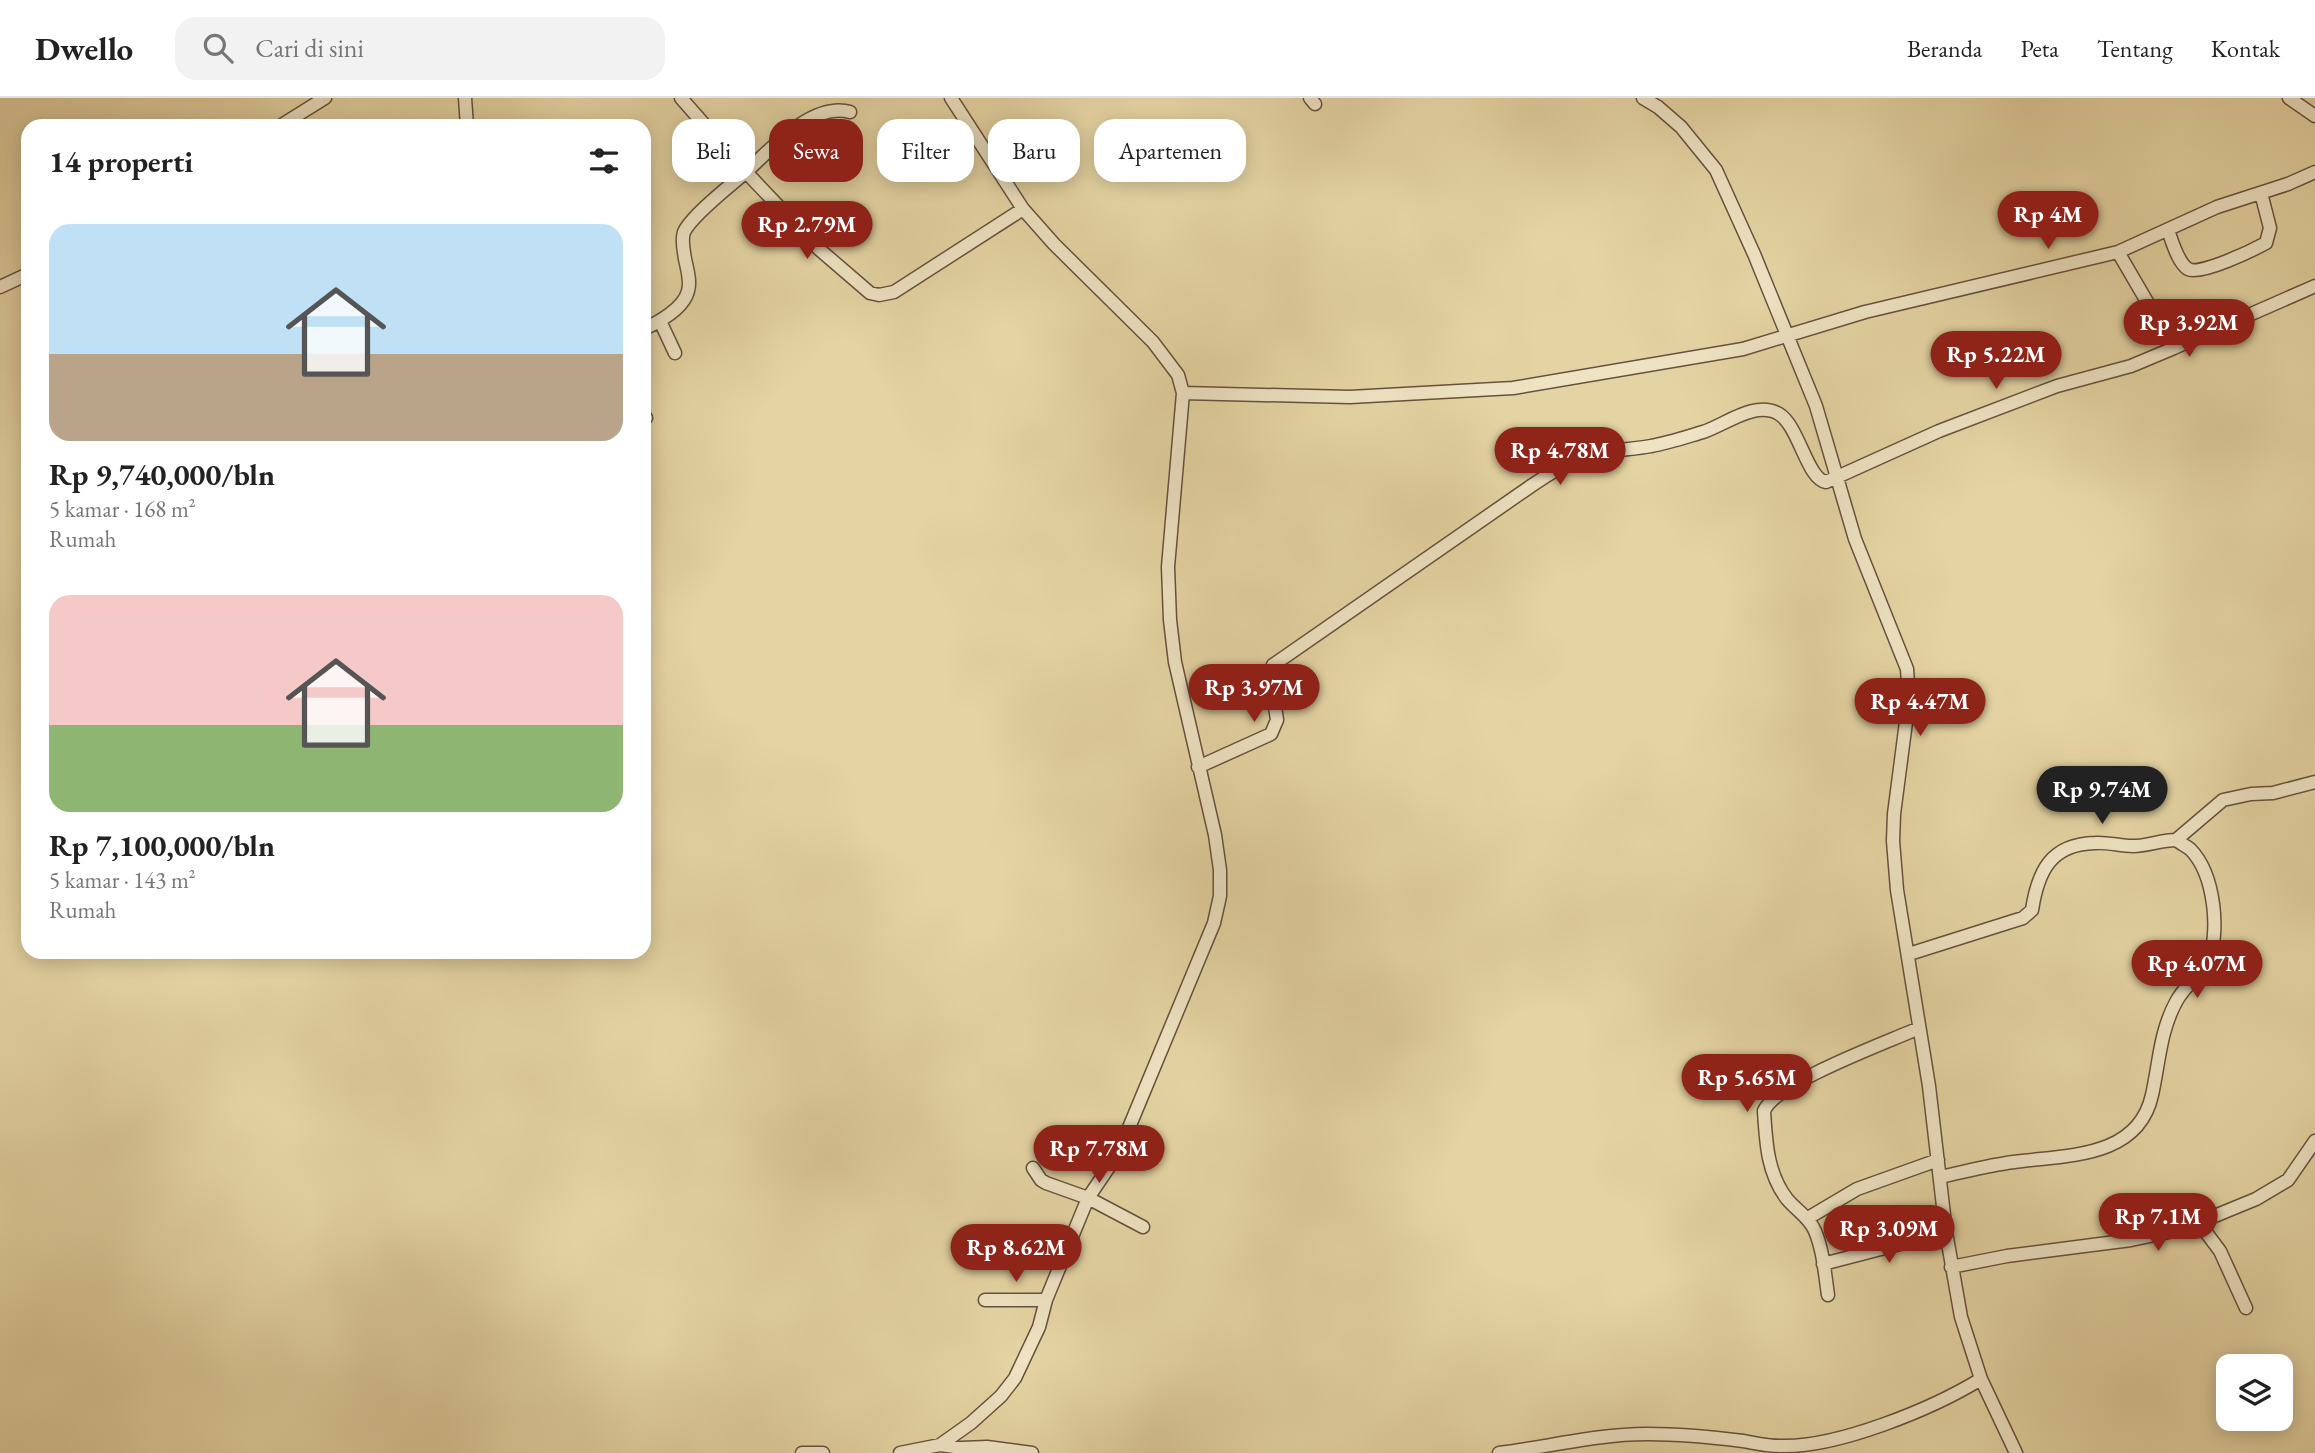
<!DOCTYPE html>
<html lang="id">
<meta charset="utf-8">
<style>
body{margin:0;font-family:"EB Garamond",serif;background:#f2f2f2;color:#222;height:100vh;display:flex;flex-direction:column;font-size:26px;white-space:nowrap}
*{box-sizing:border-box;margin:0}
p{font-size:23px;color:#767676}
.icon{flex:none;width:38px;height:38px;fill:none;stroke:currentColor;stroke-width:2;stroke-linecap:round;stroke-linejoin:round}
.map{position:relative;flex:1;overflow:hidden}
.sheet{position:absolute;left:21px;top:21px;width:630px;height:840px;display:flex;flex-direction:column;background:#fff;border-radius:21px;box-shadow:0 4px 18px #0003}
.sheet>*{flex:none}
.banner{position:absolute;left:672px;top:21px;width:665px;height:63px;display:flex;gap:14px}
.buttons{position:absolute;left:2216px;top:1256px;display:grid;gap:14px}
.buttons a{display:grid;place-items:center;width:77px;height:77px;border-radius:14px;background:#fff;box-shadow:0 4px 18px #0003;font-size:35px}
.price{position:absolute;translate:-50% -60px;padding:0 16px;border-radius:24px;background:#8f2418;color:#fff;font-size:23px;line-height:46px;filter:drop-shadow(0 2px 4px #0008)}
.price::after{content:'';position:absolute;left:50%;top:42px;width:21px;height:16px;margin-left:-10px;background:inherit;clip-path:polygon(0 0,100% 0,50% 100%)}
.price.active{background:#222;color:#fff}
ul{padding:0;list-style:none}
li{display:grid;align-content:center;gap:14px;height:371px;padding:0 28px}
li span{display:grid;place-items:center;height:217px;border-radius:21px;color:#555}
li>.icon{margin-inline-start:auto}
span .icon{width:126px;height:126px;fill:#fffc;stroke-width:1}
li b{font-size:30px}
h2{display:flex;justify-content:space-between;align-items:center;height:84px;padding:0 28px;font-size:30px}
.chip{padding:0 24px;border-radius:21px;background:#fff;box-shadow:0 4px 18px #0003;font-size:24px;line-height:63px}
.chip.active{background:#8f2418;color:#fff}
header{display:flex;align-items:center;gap:42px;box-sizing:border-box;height:98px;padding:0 35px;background:#fff;border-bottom:2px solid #e0e0e0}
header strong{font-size:33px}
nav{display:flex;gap:38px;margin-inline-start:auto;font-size:24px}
.search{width:490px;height:63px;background:#f2f2f2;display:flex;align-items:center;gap:18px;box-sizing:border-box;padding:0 24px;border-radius:21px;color:#767676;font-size:26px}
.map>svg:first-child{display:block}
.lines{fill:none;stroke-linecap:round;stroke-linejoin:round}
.minor-casing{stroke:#66513e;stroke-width:15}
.minor{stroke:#eee3c3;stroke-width:12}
</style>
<header>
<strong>Dwello</strong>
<div class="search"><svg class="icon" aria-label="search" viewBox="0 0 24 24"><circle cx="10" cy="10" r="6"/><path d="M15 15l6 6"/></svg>Cari di sini</div>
<nav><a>Beranda</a><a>Peta</a><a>Tentang</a><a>Kontak</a></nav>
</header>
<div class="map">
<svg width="2315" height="1355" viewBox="0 0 2315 1355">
<rect width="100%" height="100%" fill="#e5d4a3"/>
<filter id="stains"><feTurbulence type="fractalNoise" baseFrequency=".00286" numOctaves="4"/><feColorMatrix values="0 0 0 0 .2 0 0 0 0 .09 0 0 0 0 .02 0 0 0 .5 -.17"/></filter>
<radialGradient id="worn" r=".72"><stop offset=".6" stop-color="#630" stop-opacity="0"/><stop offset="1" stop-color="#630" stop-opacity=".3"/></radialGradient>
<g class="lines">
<defs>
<path id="minor" d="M465,0L467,28
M1310,0L1315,6
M1643,0L1658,9L1681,29L1716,72L1754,156L1816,308L1855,441L1907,571L1909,601L1894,716L1893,743L1897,792L1929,988L1946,1134L1961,1219L1981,1281L2016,1355
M2289,0L2315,18
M850,14C812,4 772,50 746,74L820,152L870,195L879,197L894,194L1023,111
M280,28L325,0
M2168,132C2172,143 2178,165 2188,171C2200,178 2253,152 2266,145L2270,130L2261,95
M2118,154L2174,250L2315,188
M0,189L28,176
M660,223L675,255
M644,231C659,224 684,210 688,193C691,183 687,171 685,161C684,153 681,143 684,134C692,117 731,87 746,74L681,0
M1183,295L1350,299L1513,290L1743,251L1865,214L2118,154L2217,109L2288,86L2315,74
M644,317L646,320
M1198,669L1271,636L1277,622L1270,576L1273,567L1531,388C1549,376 1567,364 1588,358C1608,351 1631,352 1651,348C1668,345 1686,339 1703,334C1725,327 1755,302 1779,316C1799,328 1807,381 1826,384L1939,333L2057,288L2131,268L2174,250
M2176,742L2223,702L2251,696L2273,695L2315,684
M1909,856L2023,820L2032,812C2038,773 2051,746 2095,745C2108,744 2120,748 2133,748C2148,748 2161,742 2176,742C2180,745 2186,748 2190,751C2215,776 2221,836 2207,867C2197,879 2183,890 2176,904C2160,933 2159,966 2152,997C2138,1061 2065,1057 2014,1064C1989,1067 1964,1074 1940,1079
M1033,1070L1041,1082L1046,1085L1088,1100L1143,1129
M1808,1120L1857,1091L1938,1062
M2199,1125L2220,1153L2246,1210
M1823,1166L1946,1134
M1951,1169L2007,1158L2131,1142L2183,1131L2256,1101L2288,1082L2315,1043
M1828,1197C1825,1176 1823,1152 1815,1133C1809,1119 1796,1112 1787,1101C1767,1075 1766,1044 1764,1013C1775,985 1888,944 1919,930
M985,1202H1046
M940,1347L962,1350L987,1349L1032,1355
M802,1355H823
M900,1355L940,1347L971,1325L1001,1298L1015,1280L1039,1229L1046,1202L1088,1100L1113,1063L1128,1032L1214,825L1220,798V772L1215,737L1175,564L1170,522L1168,469L1183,295L1178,277L1153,244L1054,146L1023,111L951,0
M1499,1355C1548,1349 1597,1336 1647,1336C1679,1336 1712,1339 1743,1343C1755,1345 1767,1348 1780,1348C1837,1350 1932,1311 1981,1281"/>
</defs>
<!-- minor casing -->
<use href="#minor" class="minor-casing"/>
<!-- minor -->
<use href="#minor" class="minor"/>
</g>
<rect width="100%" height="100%" filter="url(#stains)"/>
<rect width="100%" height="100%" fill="url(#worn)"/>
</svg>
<div class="buttons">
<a><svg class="icon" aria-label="layers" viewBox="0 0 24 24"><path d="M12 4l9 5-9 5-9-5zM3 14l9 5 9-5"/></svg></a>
</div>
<b class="price" style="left:2048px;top:153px">Rp 4M</b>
<b class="price" style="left:807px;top:163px">Rp 2.79M</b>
<b class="price" style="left:2189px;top:261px">Rp 3.92M</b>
<b class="price" style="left:1996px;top:293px">Rp 5.22M</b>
<b class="price" style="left:1560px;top:389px">Rp 4.78M</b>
<b class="price" style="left:1254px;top:626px">Rp 3.97M</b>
<b class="price" style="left:1920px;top:640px">Rp 4.47M</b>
<b class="price active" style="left:2102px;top:728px">Rp 9.74M</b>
<b class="price" style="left:2197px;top:902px">Rp 4.07M</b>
<b class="price" style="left:1747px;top:1016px">Rp 5.65M</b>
<b class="price" style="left:1099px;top:1087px">Rp 7.78M</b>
<b class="price" style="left:2158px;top:1155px">Rp 7.1M</b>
<b class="price" style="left:1889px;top:1167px">Rp 3.09M</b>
<b class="price" style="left:1016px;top:1186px">Rp 8.62M</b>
<div class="banner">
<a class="chip">Beli</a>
<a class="chip active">Sewa</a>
<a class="chip">Filter</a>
<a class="chip">Baru</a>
<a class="chip">Apartemen</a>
</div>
<section class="sheet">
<h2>14 properti<svg class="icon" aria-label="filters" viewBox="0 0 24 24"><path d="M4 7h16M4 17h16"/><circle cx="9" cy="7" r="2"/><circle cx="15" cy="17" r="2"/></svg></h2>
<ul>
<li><span style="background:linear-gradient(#bfe0f5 60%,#b9a48a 0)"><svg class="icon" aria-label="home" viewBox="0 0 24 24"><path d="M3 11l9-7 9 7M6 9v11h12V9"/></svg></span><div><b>Rp 9,740,000/bln</b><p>5 kamar · 168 m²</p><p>Rumah</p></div></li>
<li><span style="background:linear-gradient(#f6c9c9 60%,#8fb573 0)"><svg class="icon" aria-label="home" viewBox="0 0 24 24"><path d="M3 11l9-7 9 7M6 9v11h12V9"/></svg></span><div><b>Rp 7,100,000/bln</b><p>5 kamar · 143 m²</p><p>Rumah</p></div></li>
</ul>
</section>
</div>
